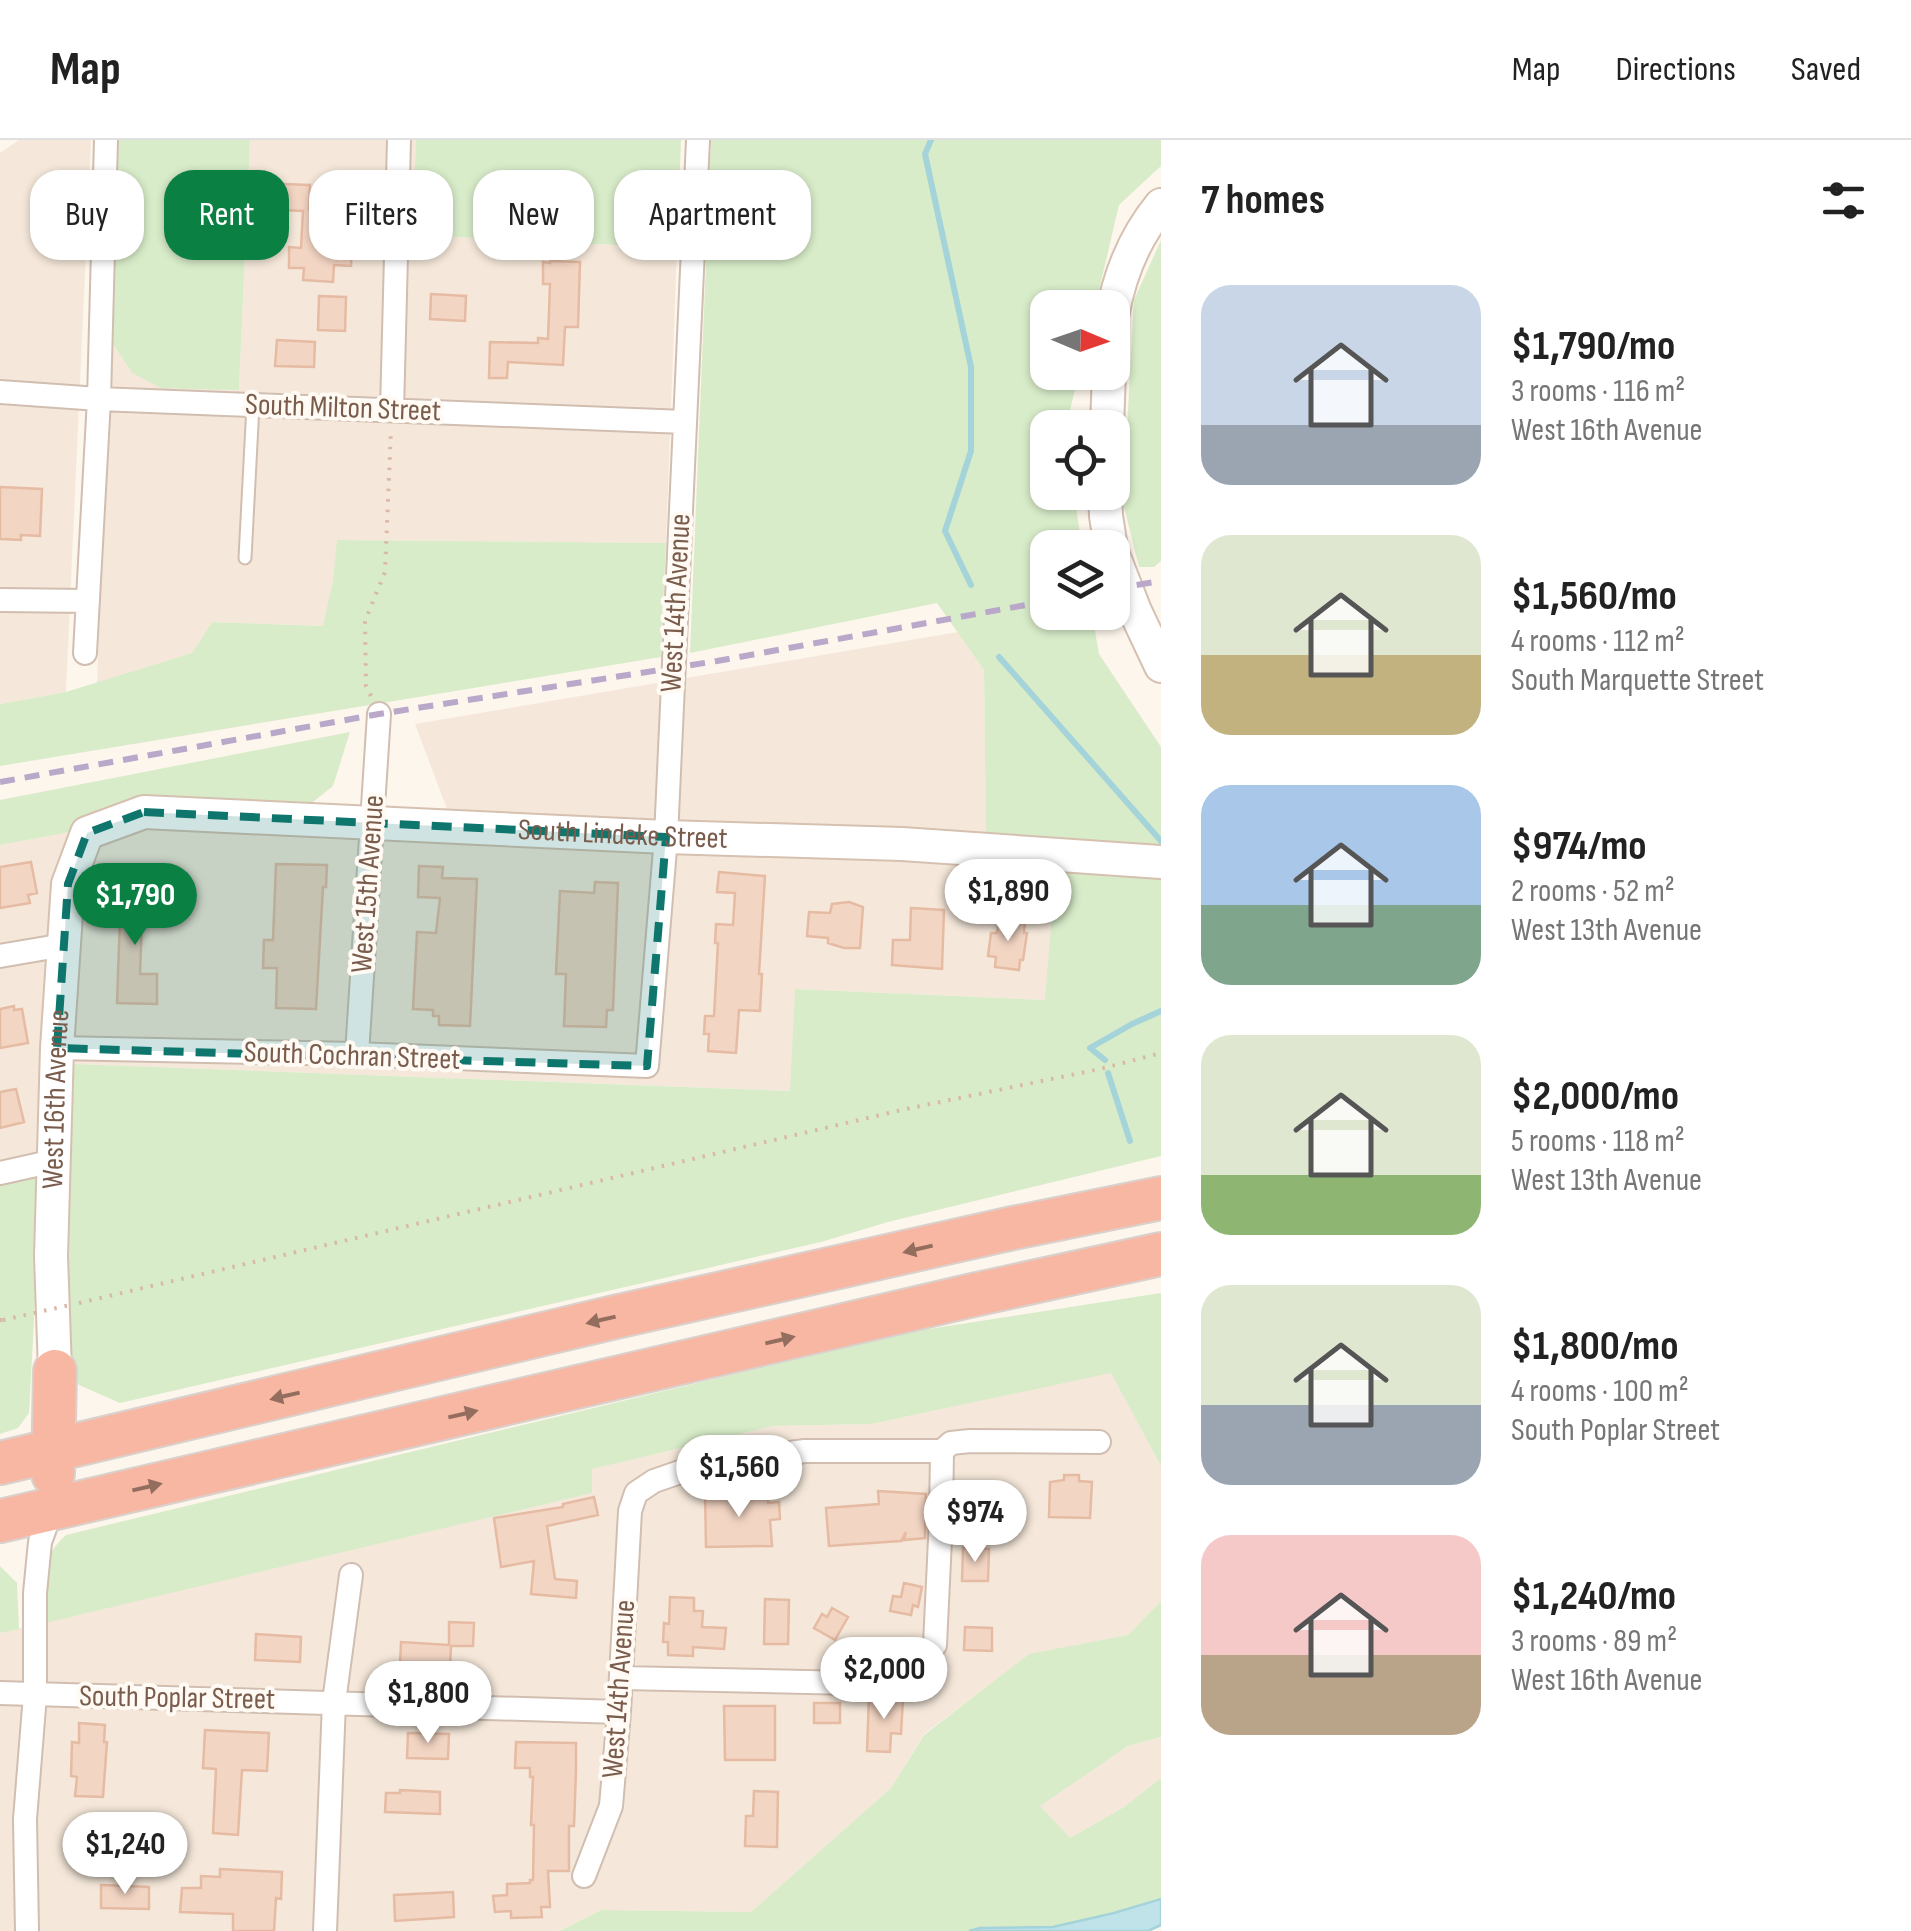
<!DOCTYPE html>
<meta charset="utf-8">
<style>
body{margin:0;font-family:"Sofia Sans Condensed",sans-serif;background:#f2f2f2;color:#222;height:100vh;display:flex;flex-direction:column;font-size:38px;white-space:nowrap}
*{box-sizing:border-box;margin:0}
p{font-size:32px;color:#767676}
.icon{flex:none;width:55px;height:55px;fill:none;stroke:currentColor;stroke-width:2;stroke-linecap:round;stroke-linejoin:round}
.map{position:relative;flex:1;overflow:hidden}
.panel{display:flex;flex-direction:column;background:#fff;width:750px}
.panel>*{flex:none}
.banner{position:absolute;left:30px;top:30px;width:950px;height:90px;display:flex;gap:20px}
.needle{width:65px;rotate:92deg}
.buttons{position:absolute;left:1030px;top:150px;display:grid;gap:20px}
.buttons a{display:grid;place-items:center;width:100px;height:100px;border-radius:20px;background:#fff;box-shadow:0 2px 8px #0004;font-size:50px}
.price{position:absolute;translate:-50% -85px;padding:0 22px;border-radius:35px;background:#fff;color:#222;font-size:32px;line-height:65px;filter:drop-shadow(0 2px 5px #0008)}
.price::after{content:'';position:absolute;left:50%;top:60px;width:30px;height:22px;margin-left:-15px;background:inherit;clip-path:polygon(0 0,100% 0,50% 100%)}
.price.on{background:#0b8043;color:#fff}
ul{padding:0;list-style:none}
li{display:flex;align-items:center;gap:30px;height:250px;padding:0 40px}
li span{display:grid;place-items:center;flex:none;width:280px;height:200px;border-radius:30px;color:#555}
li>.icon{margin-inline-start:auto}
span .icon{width:120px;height:120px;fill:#fffc;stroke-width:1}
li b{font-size:42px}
h2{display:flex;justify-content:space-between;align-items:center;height:120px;padding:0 40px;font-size:42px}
.pill{padding:0 35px;border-radius:30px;background:#fff;box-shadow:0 2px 8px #0004;font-size:35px;line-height:90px}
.pill.on{background:#0b8043;color:#fff}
header{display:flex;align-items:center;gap:60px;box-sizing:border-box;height:140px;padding:0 50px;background:#fff;border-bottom:2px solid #e0e0e0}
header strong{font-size:48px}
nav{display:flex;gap:55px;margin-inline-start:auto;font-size:35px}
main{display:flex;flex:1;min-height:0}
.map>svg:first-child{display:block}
.residential{fill:#f5e8da}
.green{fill:#d8ecc9}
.water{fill:#bfe3e8;stroke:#a5d3da;stroke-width:2.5}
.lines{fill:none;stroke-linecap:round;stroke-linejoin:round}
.stream{stroke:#a5d3da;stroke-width:6}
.building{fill:#f3d5c3;stroke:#e6bba3;stroke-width:2.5}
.lane-casing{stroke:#d1beb0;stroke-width:15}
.street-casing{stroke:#d1beb0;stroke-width:26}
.secondary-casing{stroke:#d6c0b0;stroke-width:36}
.highway-casing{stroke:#dad1cd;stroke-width:46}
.path{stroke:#d9b8a5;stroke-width:4;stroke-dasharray:2.5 8;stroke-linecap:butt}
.lane{stroke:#fff;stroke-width:11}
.street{stroke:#fff;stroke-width:22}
.secondary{stroke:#fff;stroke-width:32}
.highway{stroke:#f7b7a3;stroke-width:42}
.rail{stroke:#b9a8c9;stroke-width:6;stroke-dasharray:15 10;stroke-linecap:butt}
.path-bridge{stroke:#d9b8a5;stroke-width:4;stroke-dasharray:2.5 8;stroke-linecap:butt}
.oneway{fill:#936e5e}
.marked{fill:#0f766e;fill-opacity:0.2;stroke:#0f766e;stroke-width:8;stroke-dasharray:20 12;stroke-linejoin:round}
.labels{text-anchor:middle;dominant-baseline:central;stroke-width:8;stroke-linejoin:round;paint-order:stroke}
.street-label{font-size:30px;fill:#7a5c4d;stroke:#fffaf3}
</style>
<header>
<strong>Map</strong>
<nav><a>Map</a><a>Directions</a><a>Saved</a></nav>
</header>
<main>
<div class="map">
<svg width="1161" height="1791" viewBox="0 0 1161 1791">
<rect width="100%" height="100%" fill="#fdf6ec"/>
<!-- residential -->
<path class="residential" d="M19,0H91L66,552L0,564V13Z
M250,0H416L412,95L677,108L666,403L338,400L333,440L324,486L212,482L192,513L97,543L111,201L132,233L239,250Z
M958,492L984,530L986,698L447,669L415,584Z
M148,683L1056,724L1046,860L795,849L791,951L74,924L81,745L98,701Z
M70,692L54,739L42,1030L0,1040V705Z
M1111,1232L1161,1326V1461L1128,1495L1029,1515L924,1594L891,1648L751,1772L601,1770L558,1791H0V1493L591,1353V1329L774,1286L871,1284Z
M1161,1597V1638L1124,1667L1070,1698L1039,1666L1128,1606Z"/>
<!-- green -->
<path class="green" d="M118,0H250L239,250L161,248L132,233L111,201Z
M416,0H681L677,108L412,95Z
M711,0H1161V26L1119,65L1095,167L1048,168V232L1079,233L1066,287L1048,288V352L1074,353L1082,407L1048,408V472L1092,473L1099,514L1161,607V713L986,698L984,530L937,463L690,513Z
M1161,100V421L1154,427H1139L1123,363L1134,160Z
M337,400L666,403L661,517L0,626V564L66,552L192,513L212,482L323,486L333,440Z
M350,592L333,646L309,665L75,682L70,692L0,705V660Z
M1056,724L1161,735V1016L888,1082L821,1102L120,1263L79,1245L65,1219V1129L74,924L790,951L795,849L1045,860Z
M42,1030L29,1273L18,1288L0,1294V1040Z
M1161,1153V1326L1111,1233L871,1284L774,1286L592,1329V1353L45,1483C43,1444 35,1424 66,1395L909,1192Z
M0,1426L17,1443L19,1489L0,1493Z
M1161,1461V1597L1128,1606L1040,1666L1070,1698L1124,1667L1161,1638V1759L1114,1773L1053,1787L980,1788L969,1791H559L601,1770L751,1772L891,1648L924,1595L1029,1514L1128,1495Z"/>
<!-- water -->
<path class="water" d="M1161,1759V1785L1148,1791H969L980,1788L1053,1787L1114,1773Z"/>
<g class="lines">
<!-- stream -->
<path class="stream" d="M931,0L925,14L971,227V311L945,391L971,445
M999,517L1161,701
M1105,920L1090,908L1132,884L1161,871
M1108,933L1130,1001"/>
</g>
<!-- building -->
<path class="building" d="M282,44L310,45L309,69L333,70V74H347L345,106H352L351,126L334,125L333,142L303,140L304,128H289V107L301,108L303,71L281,70Z
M550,121L580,122L578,187H565L563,225L508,222L507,238H489L490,202L538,203V198L548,199L550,144H543V122L550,123Z
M431,154L466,156L465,181L430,179Z
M319,156L346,157L345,191L318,190Z
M277,200L315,202L314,227L275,226Z
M0,347L42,349L40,396L21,395V400L0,399Z
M31,722L37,753L28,755L30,763L0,768V727Z
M276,724L327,725L326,747H323L316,869L276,868L277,828H263L264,800H273Z
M419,726L443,727L442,738L477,739L470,886L439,885V876H433V870L413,869L417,792L436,793L440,758L418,757Z
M719,732L765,736L759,834H762L760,871L739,870L736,913L708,911L709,894H704L705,876H714L718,803H715L716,784L733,785L735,753L717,752Z
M595,742L618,743L613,870H607L606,887L564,886L566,834H556L560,751L594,753Z
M121,750L159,752L158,779L142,778L140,834H157V864L117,863Z
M849,762L863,767L860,808H844L828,803V798L807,796L809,772L830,773L832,764Z
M911,768L944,770L942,829L892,825L893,800H910Z
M999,779L1025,782L1024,793H1027L1023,820H1020L1019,830L995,827L996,817L988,816L991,793H997Z
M14,866V870L22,869L28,903L0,908V869Z
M16,949L24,982L0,988V952Z
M1064,1335H1079V1341L1092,1342L1090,1378L1049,1377L1050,1342L1064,1340Z
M878,1351L926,1354L925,1398L904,1400L906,1392L901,1401L829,1406L826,1368L879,1364Z
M768,1353V1363L779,1362L780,1379L770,1380L772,1406L706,1407L705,1354Z
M594,1357L598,1375L547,1386L555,1439L577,1441L576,1458L531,1454L534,1421L501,1427L494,1378L563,1367V1364Z
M963,1408L989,1409L988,1441H962Z
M904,1443L922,1447L918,1467L913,1465L911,1475L890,1471L893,1456L901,1457Z
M670,1457L694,1458V1471H703L702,1487L726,1488L724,1509L693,1507V1516L668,1515V1502H663L664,1483L669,1484Z
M765,1459L789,1460L788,1504H764Z
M832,1468L848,1477L835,1500L814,1488L822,1474L827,1477Z
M449,1482L474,1483L473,1506H451L450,1527L400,1524L401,1502L449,1505Z
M965,1487L992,1488V1511L964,1510Z
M256,1494L301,1497L300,1522L255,1520Z
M869,1556L903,1558L901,1594L891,1593L890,1612L867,1611Z
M814,1563H840V1583H814Z
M724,1566H775V1620H725Z
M79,1583L105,1585L104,1602H107L103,1657L75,1656L77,1637L71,1636L72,1602L79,1603Z
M205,1590L269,1593L267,1631L242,1630L238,1695L213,1693L216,1629L203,1628Z
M408,1593L449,1594L448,1619L407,1618Z
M516,1602L576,1603V1630L574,1686H569V1731H548L550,1767H541L542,1777L511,1778V1771L495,1772L493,1756L507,1755V1744L530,1743V1740H533L534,1685H531L533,1637H530V1628H515Z
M400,1650L440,1652V1674L385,1672L386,1653H400Z
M754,1651L778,1652L777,1707L745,1706L746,1676H753Z
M99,1690L152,1692L151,1718L99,1716Z
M220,1729L282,1732L281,1759L276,1758L274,1791H233V1774L180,1772L182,1748H201V1736L220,1737Z
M101,1745L149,1747V1769L101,1768Z
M453,1752L454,1777L395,1781L394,1755Z"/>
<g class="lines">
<defs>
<path id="lane" d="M245,418L253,265"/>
<path id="street" d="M0,252L99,259L685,282
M392,270L399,0
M0,460L88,461
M85,513L99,259L106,0
M0,816L64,805
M57,908L357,914L647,926L666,697L698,0
M357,914L379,574
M0,1033L54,1021
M935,1505L941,1378L942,1311
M622,1538L852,1543L865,1541L889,1522
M0,1553L619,1572
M584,1736L611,1666L619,1572L630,1371L636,1353L654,1341L683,1331L751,1318L805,1311H942L951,1303L970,1301L1099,1302
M27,1791L25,1679L35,1555V1453L40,1402L52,1369
M325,1791L334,1562L351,1435"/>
<g id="secondary">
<path d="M1112,177C1119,135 1134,98 1161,65"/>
<path d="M1107,288L1109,232"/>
<path d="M1105,352L1106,376L1111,408"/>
<path d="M1112,412L1135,471L1161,526"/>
<path id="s1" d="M55,1231L51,1116L57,908L68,744L87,693L144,672L666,697L902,704L1161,722"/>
</g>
<path id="highway" d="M0,1323L615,1177L1013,1088L1161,1058
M53,1334L55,1231
M0,1381L973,1155L1161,1114"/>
</defs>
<!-- lane casing -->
<use href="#lane" class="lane-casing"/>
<!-- street casing -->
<use href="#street" class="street-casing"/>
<!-- secondary casing -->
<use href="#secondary" class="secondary-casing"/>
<!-- highway casing -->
<use href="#highway" class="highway-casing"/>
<!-- path -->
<path class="path" d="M371,556L366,546L365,481L385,432L391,290
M79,1163L906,969L1100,929L1161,913
M0,1180H3"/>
<!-- lane -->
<use href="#lane" class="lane"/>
<!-- street -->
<use href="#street" class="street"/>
<!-- secondary -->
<use href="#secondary" class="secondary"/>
<!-- highway -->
<use href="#highway" class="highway"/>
<!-- rail -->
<path class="rail" d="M1112,449L1161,441
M0,642L379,574L717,521L1048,461"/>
<!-- path-bridge -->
<path class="path-bridge" d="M3,1180L70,1165"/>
</g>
<!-- one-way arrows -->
<defs><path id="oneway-solid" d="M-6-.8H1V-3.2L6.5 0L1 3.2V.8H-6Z" transform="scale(2.5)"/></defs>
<g class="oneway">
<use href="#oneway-solid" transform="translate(918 1109) rotate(167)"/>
<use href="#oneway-solid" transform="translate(601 1180) rotate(167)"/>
<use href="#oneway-solid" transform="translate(780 1200) rotate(-13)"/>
<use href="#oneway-solid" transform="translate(285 1256) rotate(167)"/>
<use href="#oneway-solid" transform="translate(463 1274) rotate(-13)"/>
<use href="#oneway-solid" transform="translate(147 1347) rotate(-13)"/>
</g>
<!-- marked area -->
<path class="marked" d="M144,672L666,697L647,926L57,908L68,744L87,693Z"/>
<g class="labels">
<!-- street labels -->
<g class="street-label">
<text transform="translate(343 268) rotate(2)">South Milton Street</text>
<text transform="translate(676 463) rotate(-87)">West 14th Avenue</text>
<text stroke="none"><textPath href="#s1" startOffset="1082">South Lindeke Street</textPath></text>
<text transform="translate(368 744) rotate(-86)">West 15th Avenue</text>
<text transform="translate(352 916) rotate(2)">South Cochran Street</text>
<text stroke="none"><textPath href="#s1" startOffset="272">West 16th Avenue</textPath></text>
<text transform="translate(619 1549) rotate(-86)">West 14th Avenue</text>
<text transform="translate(177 1558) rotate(1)">South Poplar Street</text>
</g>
</g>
</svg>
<div class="buttons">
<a><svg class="needle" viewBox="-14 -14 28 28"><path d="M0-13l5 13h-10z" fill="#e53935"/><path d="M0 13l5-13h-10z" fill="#767676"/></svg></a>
<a><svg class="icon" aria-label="locate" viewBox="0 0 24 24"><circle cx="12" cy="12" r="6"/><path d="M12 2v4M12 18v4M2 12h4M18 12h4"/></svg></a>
<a><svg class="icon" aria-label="layers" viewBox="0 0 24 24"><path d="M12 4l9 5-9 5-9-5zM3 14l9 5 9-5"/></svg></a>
</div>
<b class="price" style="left:1008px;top:804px">$1,890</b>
<b class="price on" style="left:135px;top:808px">$1,790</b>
<b class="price" style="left:739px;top:1380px">$1,560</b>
<b class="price" style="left:975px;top:1425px">$974</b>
<b class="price" style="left:884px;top:1582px">$2,000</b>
<b class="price" style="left:428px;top:1606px">$1,800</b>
<b class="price" style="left:125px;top:1757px">$1,240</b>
<div class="banner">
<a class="pill">Buy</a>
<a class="pill on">Rent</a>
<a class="pill">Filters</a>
<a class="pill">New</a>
<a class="pill">Apartment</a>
</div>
</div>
<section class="panel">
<h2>7 homes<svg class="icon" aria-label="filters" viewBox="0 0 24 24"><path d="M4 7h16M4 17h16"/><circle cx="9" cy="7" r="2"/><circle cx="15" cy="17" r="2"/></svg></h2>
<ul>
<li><span style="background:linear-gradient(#c9d6e8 70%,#9aa5b1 0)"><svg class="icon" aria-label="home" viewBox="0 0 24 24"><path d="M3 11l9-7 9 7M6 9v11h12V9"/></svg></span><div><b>$1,790/mo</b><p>3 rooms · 116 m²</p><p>West 16th Avenue</p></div></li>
<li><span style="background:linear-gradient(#dfe7d0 60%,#c2b280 0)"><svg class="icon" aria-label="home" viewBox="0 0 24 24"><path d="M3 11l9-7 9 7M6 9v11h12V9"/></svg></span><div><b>$1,560/mo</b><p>4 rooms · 112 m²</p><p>South Marquette Street</p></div></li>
<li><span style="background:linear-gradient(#a9c7e8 60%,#7fa58c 0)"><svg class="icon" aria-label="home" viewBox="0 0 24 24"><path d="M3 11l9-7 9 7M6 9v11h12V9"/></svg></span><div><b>$974/mo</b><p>2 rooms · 52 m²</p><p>West 13th Avenue</p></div></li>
<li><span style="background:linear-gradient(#dfe7d0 70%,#8fb573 0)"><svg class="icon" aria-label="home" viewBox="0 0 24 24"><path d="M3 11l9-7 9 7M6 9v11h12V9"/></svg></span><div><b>$2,000/mo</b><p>5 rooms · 118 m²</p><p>West 13th Avenue</p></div></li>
<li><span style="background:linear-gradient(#dfe7d0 60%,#9aa5b1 0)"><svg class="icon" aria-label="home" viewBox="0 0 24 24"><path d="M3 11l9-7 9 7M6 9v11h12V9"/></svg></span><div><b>$1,800/mo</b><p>4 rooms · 100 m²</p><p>South Poplar Street</p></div></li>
<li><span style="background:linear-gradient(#f6c9c9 60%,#b9a48a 0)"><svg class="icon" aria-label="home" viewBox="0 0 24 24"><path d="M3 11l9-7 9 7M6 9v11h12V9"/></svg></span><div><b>$1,240/mo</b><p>3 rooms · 89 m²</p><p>West 16th Avenue</p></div></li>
</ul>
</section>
</main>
